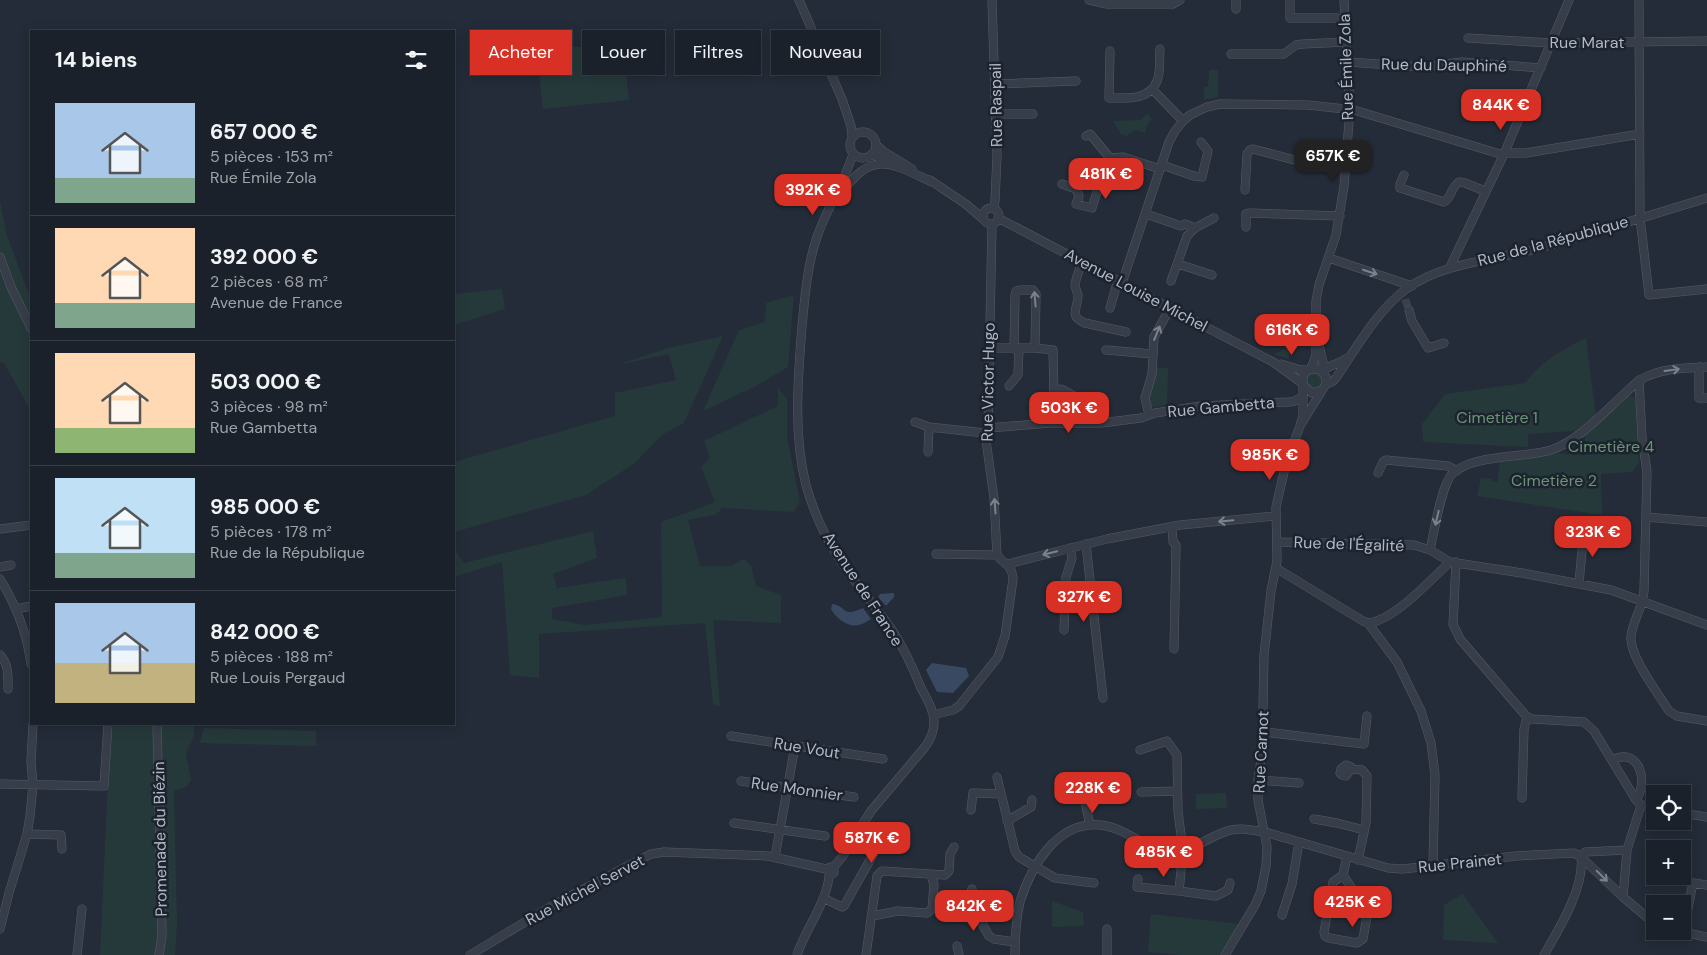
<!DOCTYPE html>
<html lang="fr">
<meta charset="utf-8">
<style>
body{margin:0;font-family:"DM Sans",sans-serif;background:#272e36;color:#f1f3f6;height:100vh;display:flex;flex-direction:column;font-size:19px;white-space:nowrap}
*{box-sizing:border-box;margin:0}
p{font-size:16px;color:#9fa3a8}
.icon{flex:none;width:28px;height:28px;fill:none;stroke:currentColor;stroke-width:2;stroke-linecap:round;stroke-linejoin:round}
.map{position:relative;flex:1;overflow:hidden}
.side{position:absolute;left:30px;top:30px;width:425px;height:695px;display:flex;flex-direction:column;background:#1a212a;border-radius:0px;box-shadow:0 2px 12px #0003,0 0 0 1px #383e47}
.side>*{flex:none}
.hud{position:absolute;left:470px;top:30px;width:475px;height:45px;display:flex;gap:10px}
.tools{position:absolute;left:1646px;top:785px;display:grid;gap:10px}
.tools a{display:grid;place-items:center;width:45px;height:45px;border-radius:0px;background:#1a212a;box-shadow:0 2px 12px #0003,0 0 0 1px #383e47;font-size:25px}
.price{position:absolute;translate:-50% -42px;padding:0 11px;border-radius:10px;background:#d93025;color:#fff;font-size:16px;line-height:32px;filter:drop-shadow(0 1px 2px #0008)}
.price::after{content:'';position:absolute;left:50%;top:30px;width:15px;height:11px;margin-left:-8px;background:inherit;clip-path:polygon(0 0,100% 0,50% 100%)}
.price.selected{background:#222;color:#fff}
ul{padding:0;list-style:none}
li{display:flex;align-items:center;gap:15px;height:125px;padding:0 25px}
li+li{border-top:1px solid #383e47}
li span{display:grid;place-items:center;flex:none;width:140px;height:100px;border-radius:0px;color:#555}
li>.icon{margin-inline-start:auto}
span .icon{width:60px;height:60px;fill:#fffc;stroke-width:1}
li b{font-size:21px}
h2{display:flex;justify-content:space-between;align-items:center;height:60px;padding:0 25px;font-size:21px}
.tag{padding:0 18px;border-radius:0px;background:#1a212a;box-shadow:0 2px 12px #0003,0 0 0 1px #383e47;font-size:18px;line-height:45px}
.tag.selected{background:#d93025;color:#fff}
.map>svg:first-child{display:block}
.green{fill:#26393a}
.water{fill:#394961}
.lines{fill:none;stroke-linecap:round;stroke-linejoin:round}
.minor-tunnel{stroke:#38414d;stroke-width:8;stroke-dasharray:8 4;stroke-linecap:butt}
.minor-casing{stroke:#555c67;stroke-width:9}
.minor{stroke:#373e49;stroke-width:8}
.oneway{stroke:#7b828d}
.labels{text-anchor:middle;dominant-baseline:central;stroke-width:5;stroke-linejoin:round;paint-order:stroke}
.street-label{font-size:16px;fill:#b2b9c5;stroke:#1c232e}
.park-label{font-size:16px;fill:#6a9475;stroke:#1c232e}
</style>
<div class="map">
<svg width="1707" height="955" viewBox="0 0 1707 955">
<rect width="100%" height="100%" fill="#232c38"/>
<!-- green -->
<path class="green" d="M536,47H623L629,100L543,109Z
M1209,70H1218V97L1204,100V87H1208Z
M1147,114L1152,119L1148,123L1145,133L1136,130L1128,134V136L1121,134L1113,121L1141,120Z
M0,200L6,233L31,300V411L4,363L0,362Z
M502,289L505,309L454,325V294Z
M794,295L788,367L756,386L703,411L739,330L765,322L766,303Z
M1310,318H1312V343C1299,343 1292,346 1288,359L1274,354L1301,343Z
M723,336L684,423L662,435L635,463L586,495L454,532V462L615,416V393L676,380L669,354L617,365L668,348Z
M1586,338L1596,416L1575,431L1528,434V447L1423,442L1422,424L1445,394L1525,383C1545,358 1559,352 1586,338Z
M1156,368H1168L1167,405L1153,407L1150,405L1149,399Z
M1306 380a9 9 0 1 1 18 0a9 9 0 1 1-18 0Z
M778,388L787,399V436L800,502L793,512L722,508L717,514L688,520L700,566H731L744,559L751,566L756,586L781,595V623L713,620L720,707L713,704L705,623L539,634V678L510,675L502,562L454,577V548L464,563L593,531L597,558L553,574L557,588L626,578L627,595L552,608V619L586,625L662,617L661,522L715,502L701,467L710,458L704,441L778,406Z
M1627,395L1634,397L1636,402L1637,438L1639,462L1632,472L1601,474L1602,515L1477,496L1481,478L1492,479V481L1497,482L1500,462L1550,453L1585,455V433Z
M113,724H194V735L186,753L191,780L187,786L174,791L177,924L175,955H100L108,779Z
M204,728L316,731V746L201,743L200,742Z
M1226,793L1227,808L1196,809V794Z
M1463,894L1498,943L1443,940L1444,905Z
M1052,901L1083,912L1084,926L1052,927Z
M1151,914L1239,924L1220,955H1180L1148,952Z"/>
<!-- water -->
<path class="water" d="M894,593V597L886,606L878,597L880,594Z
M832,604C848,606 841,618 863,608L871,619C867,621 863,624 859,625C848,628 836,618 831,609Z
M932,663L966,668L969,676L953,693L937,692L926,670Z"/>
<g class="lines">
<!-- minor-tunnel -->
<path class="minor-tunnel" d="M1405,299L1409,310"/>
<defs>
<path id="minor" d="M799,0L842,99L851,126L852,136
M992,0L997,156L995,201L993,209
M1089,0L1107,4H1173L1180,0
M1290,0V18H1337
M1639,0L1640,218L1649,295L1707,289
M1236,9V0
M1468,38L1551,43L1707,41
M1110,51L1109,98C1126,98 1149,101 1157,81C1161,72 1159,59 1160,49
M1231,54H1284L1296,45L1303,44L1346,42
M1347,62L1423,67L1462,62L1541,68
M996,84L1076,81
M1152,89L1183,121
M997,114H1033
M850 145a13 13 0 1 1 26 0a13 13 0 1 1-26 0Z
M1086,136L1090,134L1110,158
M876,145L883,151L912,169
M871,155L893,161
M1162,165L1194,176L1202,177L1208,151L1201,142
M1404,175L1400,184V188L1444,202C1452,197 1451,187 1459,182L1465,183L1485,191
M930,180L967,205L983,219
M1062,184L1076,189L1079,196L1076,204L1092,208L1106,163L1110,158L1123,157L1160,169
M1245,190L1247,154L1250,150L1253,149L1321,167L1346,168
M842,193C872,148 893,164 934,183
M983 216a8 8 0 1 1 16 0a8 8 0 1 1-16 0Z
M1146,214L1181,226L1185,224L1195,228
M998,218L1273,362L1302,383
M1246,227V214L1249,213L1340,216
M0,257L11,287L31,328
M1329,258L1412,286
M1082,261C1080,269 1076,277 1075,285C1075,289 1078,292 1078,296C1078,308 1068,316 1085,323L1126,332
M1178,264L1212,275
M1449,269L1504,154L1569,0
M1171,281L1187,236L1195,228L1214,218
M1122,283L1169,142L1175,131L1183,121L1190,115L1207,107L1220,104L1308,105L1354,110L1500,154L1508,153H1526L1640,134
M1110,308L1118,280
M1409,310L1412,321L1428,348L1444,343
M1319,346L1323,362L1322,371
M990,348H1035L1053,350L1054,397L1051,423
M1014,349L1015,295L1016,291L1020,290H1033L1036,294L1035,348
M1106,350L1153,354
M1281,364L1301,370H1308
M1699,367V398H1707
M1311,368L1316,355V301L1319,285L1336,235L1344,186L1350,109L1344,0
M1322,371C1330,365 1339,364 1347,358
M1639,380L1642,438L1647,472L1644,591C1643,607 1633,620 1631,636C1629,656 1658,693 1669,711L1677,716L1707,721
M1326,384L1333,381L1336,378C1357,347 1376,312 1406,289C1445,261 1499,260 1543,247C1598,232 1653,214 1707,198
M1009,386L1018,375L1019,349
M1304,386L1312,393L1322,390
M1061,389L1076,397L1079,422
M1149,415L1145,398L1152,374L1154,337L1170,308
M915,422L929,427L985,433
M988,428L1051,423H1101L1141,418L1155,413L1201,406L1289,402L1295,401L1303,396
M928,452L929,427
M1378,473L1383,462L1386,460L1448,466L1457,471
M1646,517L1707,522
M1172,527L1173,542L1176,545L1174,649
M0,529L31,525
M1278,542L1414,545L1430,550L1450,562L1522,573L1611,590L1707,625
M1086,544L1103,698
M1430,550C1434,533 1441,486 1452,474C1472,454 1525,458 1551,450C1577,442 1603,413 1623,395C1629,390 1634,384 1640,380C1660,368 1685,368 1707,367
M936,554L997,555
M1456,562L1453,624L1460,639L1527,717L1532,719L1584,722L1594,731L1636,800L1641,805L1655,808
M1008,564L1107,539L1180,525L1275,516
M0,567L11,565
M1276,568L1363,621L1368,623L1397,662L1421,711L1431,743L1435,775L1433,865
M0,579C16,605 27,634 31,664
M1579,583L1584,530
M16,609L31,606
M1368,623C1395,620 1430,580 1450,562
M1064,630L1066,577L1072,558L1070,548
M0,655C9,664 8,677 8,689
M933,715L953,710L959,706L998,657L1005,636L1013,579C1012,564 1004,565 997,555L994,498L985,433L988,428L992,224
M157,724L162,936L159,955
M1265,732L1364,744L1367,716
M731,736L883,759
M1140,750L1167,741L1177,755L1178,812L1183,850L1179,891L1216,896L1228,890L1230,883
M1612,760C1639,746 1649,781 1636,800
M1351,769V767L1346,765L1341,769L1340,773L1342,775L1346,776L1351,769L1362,770L1367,776L1366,823L1358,860
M997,777L1015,851L1019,857L1055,878L1094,883
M1258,780L1299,783
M741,781L854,797
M0,784L104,786L108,724
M1141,792L1177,791
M1522,798L1524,729L1527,717
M1085,802L1090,825
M971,810L973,793L1001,794
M1682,813L1707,817
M1314,819L1337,823L1364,830
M1007,821L1031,807L1032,800
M734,823L825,836
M27,834L61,835L62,849
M775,857L795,746
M1581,857L1585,852L1627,850
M833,868L842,857L871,811L925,747C930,740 934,733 934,723C934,710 927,699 921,688C913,668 904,648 892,630C875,605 854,583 838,557C824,535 813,510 806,485C793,434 798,378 802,326C805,296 807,266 817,237C827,208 844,183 853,154
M1343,875L1333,882L1324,932L1325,936L1329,938L1357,943L1363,939L1367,916L1366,910L1343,875L1347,856
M1138,879L1137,887L1179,891
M972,889L969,900L989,936L994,939L1015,942
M1623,897L1627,850L1641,805
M823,898L842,907L844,906L882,839
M1282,915L1292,884L1299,842
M872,916L898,911L927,913L932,909L934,885L931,874
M0,929L9,893L27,834L30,816L33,785L31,762L33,724
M1107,929V955
M1678,931L1707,937
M1683,933L1693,883L1707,885
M957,946L959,955
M77,955L82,909
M470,955L555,904L651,854L664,852L768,856L826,869L831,867L834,870V873L829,876
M797,955C805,930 827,902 829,876
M866,955L877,876L882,871L945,875L949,871L950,854L954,847
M1015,955C1015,937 1016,919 1020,902C1031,866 1057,821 1100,825C1126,827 1146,851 1171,851C1195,851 1206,838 1227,831C1239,827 1253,830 1265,832L1388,868L1403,869L1516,856L1574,853L1581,857L1623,897L1655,924
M1225,955L1255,905L1261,891L1266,866L1267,847L1258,800V780L1265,732L1263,708L1264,655L1271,591L1277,561L1276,507L1286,463L1300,426L1303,415V375L1308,370L1319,369L1326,377V384L1300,426
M1544,955C1559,929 1585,887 1581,857"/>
</defs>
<!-- minor casing -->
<use href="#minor" class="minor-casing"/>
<!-- minor -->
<use href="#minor" class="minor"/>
</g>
<!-- one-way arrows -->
<defs><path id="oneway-shaft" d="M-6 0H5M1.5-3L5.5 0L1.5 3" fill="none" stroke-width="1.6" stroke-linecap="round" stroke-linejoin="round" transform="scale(1.25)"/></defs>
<g class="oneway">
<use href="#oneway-shaft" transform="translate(1370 272) rotate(18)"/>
<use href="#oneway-shaft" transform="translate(1035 299) rotate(-95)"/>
<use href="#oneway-shaft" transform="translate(1157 333) rotate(-68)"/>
<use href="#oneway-shaft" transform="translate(1672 370) rotate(-8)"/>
<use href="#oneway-shaft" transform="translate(995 506) rotate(-94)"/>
<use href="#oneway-shaft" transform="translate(1437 518) rotate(103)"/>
<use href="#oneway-shaft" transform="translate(1226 521) rotate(175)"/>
<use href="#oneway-shaft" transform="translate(1050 553) rotate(166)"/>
<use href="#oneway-shaft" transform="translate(1602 876) rotate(45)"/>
</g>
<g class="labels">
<!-- street labels -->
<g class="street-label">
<text x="1587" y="42">Rue Marat</text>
<text transform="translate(1444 65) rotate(1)">Rue du Dauphiné</text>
<text transform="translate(1346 67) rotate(-92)">Rue Émile Zola</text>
<text transform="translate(996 105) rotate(-91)">Rue Raspail</text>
<text transform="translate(1553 241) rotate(-15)">Rue de la République</text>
<text transform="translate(1136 290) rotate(28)">Avenue Louise Michel</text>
<text transform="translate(988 382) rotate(-89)">Rue Victor Hugo</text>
<text transform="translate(1221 407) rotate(-5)">Rue Gambetta</text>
<text transform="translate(1349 544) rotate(2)">Rue de l'Égalité</text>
<text transform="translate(863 589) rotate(57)">Avenue de France</text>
<text transform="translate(807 748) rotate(9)">Rue Vout</text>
<text transform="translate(1261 752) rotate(-87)">Rue Carnot</text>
<text transform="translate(797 789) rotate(8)">Rue Monnier</text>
<text transform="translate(160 839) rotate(-91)">Promenade du Biézin</text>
<text transform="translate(1460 863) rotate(-6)">Rue Prainet</text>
<text transform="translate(585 890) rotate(-28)">Rue Michel Servet</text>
</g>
<!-- park labels -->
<g class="park-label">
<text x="1497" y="417">Cimetière 1</text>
<text x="1611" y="446">Cimetière 4</text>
<text x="1554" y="480">Cimetière 2</text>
</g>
</g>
</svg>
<div class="tools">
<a><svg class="icon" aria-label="locate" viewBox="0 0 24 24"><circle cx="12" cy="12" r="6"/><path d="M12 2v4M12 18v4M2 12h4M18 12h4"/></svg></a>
<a>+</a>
<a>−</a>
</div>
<b class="price" style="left:1501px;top:131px">844K €</b>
<b class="price selected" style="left:1333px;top:182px">657K €</b>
<b class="price" style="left:1106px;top:200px">481K €</b>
<b class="price" style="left:813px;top:216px">392K €</b>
<b class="price" style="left:1292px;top:356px">616K €</b>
<b class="price" style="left:1069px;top:434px">503K €</b>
<b class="price" style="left:1270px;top:481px">985K €</b>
<b class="price" style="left:1593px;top:558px">323K €</b>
<b class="price" style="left:1084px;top:623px">327K €</b>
<b class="price" style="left:1093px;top:814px">228K €</b>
<b class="price" style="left:872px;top:864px">587K €</b>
<b class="price" style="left:1164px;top:878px">485K €</b>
<b class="price" style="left:1353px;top:928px">425K €</b>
<b class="price" style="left:974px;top:932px">842K €</b>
<div class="hud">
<a class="tag selected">Acheter</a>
<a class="tag">Louer</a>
<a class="tag">Filtres</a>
<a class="tag">Nouveau</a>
</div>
<section class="side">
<h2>14 biens<svg class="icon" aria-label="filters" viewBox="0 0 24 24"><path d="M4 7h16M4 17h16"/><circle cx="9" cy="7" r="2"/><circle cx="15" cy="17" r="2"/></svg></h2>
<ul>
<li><span style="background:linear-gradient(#a9c7e8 75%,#7fa58c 0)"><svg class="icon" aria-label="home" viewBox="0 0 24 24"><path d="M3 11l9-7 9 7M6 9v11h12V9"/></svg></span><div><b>657 000 €</b><p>5 pièces · 153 m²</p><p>Rue Émile Zola</p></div></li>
<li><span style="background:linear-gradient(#ffd9b3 75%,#7fa58c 0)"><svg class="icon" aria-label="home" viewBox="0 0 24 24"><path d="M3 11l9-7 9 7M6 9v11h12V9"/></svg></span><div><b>392 000 €</b><p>2 pièces · 68 m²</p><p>Avenue de France</p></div></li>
<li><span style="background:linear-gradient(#ffd9b3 75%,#8fb573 0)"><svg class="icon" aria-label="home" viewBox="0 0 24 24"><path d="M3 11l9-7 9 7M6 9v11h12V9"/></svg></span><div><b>503 000 €</b><p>3 pièces · 98 m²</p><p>Rue Gambetta</p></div></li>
<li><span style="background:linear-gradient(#bfe0f5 75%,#7fa58c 0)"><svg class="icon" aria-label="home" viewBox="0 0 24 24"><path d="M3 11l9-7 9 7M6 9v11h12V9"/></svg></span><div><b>985 000 €</b><p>5 pièces · 178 m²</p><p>Rue de la République</p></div></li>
<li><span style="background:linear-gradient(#a9c7e8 60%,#c2b280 0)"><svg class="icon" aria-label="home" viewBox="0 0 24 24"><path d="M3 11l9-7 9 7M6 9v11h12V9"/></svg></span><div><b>842 000 €</b><p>5 pièces · 188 m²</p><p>Rue Louis Pergaud</p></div></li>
</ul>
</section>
</div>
